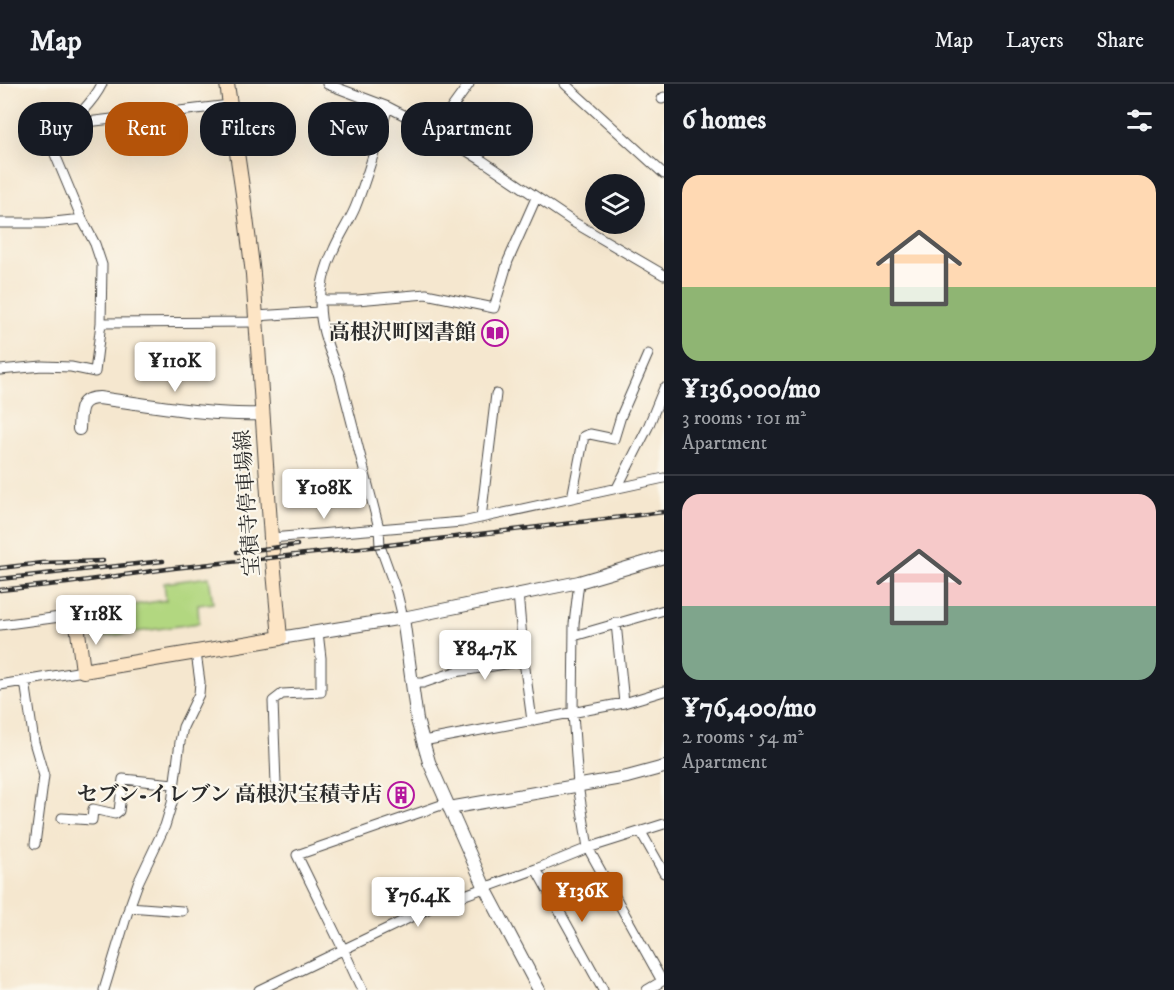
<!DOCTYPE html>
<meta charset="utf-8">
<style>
body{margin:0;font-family:"IM FELL DW Pica","Noto Serif JP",serif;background:#242831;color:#f1f3f6;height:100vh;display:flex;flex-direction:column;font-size:22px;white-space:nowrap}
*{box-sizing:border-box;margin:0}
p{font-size:20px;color:#9ea1a6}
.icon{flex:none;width:33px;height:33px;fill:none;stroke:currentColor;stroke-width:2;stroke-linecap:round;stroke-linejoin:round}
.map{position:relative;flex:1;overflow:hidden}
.details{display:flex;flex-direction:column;background:#171b24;width:510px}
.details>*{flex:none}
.guide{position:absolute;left:18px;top:18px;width:555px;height:54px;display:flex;gap:12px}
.controls{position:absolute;left:585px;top:90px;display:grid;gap:12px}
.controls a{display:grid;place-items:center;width:60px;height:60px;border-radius:50%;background:#171b24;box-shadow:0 6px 24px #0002;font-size:30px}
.price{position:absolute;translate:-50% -51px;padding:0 14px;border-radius:6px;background:#fff;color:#222;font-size:20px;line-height:39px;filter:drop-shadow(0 2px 3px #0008)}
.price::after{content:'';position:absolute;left:50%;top:36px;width:18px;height:14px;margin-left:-9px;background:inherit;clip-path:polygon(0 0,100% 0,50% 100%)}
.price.current{background:#b45309;color:#fff}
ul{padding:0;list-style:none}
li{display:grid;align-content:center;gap:12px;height:318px;padding:0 18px}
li+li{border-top:2px solid #363941}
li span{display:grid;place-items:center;height:186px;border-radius:18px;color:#555}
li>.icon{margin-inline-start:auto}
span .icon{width:108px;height:108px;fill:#fffc;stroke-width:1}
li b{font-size:26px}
h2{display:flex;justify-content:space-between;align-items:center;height:72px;padding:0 18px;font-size:26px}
.pill{padding:0 21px;border-radius:24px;background:#171b24;box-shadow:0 6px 24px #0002;font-size:21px;line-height:54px}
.pill.current{background:#b45309;color:#fff}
header{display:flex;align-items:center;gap:36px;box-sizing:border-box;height:84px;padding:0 30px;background:#171b24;border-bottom:2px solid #363941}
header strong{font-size:28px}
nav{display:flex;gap:33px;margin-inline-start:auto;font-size:21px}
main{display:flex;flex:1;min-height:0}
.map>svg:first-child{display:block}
.green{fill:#b2d780;stroke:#6e8156;stroke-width:1.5}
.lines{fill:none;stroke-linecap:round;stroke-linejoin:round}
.minor-casing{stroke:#494744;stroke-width:11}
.tertiary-casing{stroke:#494744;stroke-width:14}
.secondary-casing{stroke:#494744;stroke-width:16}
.minor{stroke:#fff;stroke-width:9}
.tertiary{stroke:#fff;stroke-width:12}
.secondary{stroke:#fde5c5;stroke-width:14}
.rail-casing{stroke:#2b2b2b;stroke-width:4.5}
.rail{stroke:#fbf7ec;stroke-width:2;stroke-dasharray:7;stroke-linecap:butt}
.labels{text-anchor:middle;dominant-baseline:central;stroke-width:4.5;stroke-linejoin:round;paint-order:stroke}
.poi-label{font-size:21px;font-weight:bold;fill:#2b2b2b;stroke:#fbf7ec;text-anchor:end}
.street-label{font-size:21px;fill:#2b2b2b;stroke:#fbf7ec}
</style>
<header>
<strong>Map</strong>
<nav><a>Map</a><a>Layers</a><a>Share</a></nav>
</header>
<main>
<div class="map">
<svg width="664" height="906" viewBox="0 0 664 906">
<rect width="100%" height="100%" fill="#fbf7ec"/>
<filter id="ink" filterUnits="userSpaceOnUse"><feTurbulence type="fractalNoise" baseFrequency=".0167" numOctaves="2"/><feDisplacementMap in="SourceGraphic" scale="12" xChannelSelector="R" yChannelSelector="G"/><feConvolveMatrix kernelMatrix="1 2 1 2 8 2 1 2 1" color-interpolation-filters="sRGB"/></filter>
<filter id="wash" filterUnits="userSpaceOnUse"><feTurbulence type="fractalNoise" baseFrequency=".008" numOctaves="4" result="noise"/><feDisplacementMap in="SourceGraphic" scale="24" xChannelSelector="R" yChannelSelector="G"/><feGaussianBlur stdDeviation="1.35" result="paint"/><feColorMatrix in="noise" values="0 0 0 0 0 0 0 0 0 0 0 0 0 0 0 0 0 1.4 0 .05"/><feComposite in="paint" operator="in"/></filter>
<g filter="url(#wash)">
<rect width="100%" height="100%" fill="#f5e7cf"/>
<!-- green -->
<path class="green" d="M209,493L213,519L198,521L199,539L95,554L93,527L166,516L164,499Z"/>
</g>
<g filter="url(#ink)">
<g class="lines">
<defs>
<path id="minor" d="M327,0L388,23L435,47L483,77L575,139L664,191
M565,0L664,90
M662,15L664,13
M388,23C377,57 368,92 355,124C349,138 340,151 334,165C312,212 318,244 339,289L379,444L380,462L397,509L403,534
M70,40L230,21
M435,47L469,0
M0,139H45L82,135
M320,216H357L426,210L494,224L508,177L536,114
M256,232L319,228
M101,239L256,238
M0,286L42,282L71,283L95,288L101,239L102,181L95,160L82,135L49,56C69,41 91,22 102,0
M617,404L648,343L664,304
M572,414L584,352L590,350L614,355L621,332L648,270
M481,434L496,310
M271,454L462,438L664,394
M579,498L574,540L573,629L578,701L588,764L662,897
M518,509L524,577
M616,539L624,619
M0,541L75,531L77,540
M574,552L664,526
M25,597L34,658L44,692L35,760
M412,599H423L455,588L524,577L532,637
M0,601L83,587
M423,657L624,619L664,607
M276,700L273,617L282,610L321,608V574L318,548
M62,734L92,736L93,725L115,730L119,727L123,695L174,700
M641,748L664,789
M536,785L603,906
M129,823L182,827
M104,906L128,827L138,799L165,742L172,719L180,658L183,643L199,610L200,598L196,569
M259,906L432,823L536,785L588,764L664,740
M362,906L343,865L297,771L447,719
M647,906L664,896"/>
<path id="tertiary" d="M79,345C80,328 78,314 99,314C153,321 207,332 262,330
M403,534L417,636L429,678L485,804L539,906
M280,554L403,534L579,498L664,473
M449,724L627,693L664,683"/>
<path id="secondary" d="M77,540L83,587L280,554L271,454L253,190L243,110L227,0"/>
</defs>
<!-- minor casing -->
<use href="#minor" class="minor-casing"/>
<!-- tertiary casing -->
<use href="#tertiary" class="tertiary-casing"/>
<!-- secondary casing -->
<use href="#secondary" class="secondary-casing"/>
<!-- minor -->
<use href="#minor" class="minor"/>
<!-- tertiary -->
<use href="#tertiary" class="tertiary"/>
<!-- secondary -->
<use href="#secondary" class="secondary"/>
<defs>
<path id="rail" d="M237,468L297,461
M0,484L43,479L103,477
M0,495L163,477
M0,506L67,499L174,484L380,462L664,428"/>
</defs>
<!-- rail casing -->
<use href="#rail" class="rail-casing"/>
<!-- rail -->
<use href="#rail" class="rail"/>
</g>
</g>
<!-- icons -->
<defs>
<symbol id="library-ring" viewBox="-11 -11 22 22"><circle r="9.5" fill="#fbf7ec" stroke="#b5179e" stroke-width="1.5"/><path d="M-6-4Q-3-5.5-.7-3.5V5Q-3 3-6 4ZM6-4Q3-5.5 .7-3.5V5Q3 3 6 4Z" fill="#b5179e"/></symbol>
<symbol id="building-ring" viewBox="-11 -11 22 22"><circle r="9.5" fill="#fbf7ec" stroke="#b5179e" stroke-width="1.5"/><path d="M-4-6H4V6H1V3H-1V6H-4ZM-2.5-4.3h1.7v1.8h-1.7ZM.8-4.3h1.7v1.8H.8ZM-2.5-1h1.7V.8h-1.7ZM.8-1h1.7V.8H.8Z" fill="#b5179e"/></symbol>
</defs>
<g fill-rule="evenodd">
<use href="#library-ring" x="480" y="234" width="30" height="30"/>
<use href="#building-ring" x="386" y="696" width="30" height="30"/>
</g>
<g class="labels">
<!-- poi labels -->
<g class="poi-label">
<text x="476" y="249">高根沢町図書館</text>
<text x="382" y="711">セブン-イレブン 高根沢宝積寺店</text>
</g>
<!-- street labels -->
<g class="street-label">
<text transform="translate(248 419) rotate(-94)">宝積寺停車場線</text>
</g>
</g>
</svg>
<div class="controls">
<a><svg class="icon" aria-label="layers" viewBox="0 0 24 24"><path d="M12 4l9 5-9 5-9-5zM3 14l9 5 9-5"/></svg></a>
</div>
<b class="price" style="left:175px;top:309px">¥110K</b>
<b class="price" style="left:324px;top:436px">¥108K</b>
<b class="price" style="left:96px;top:562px">¥118K</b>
<b class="price" style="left:485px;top:597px">¥84.7K</b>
<b class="price current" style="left:582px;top:839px">¥136K</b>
<b class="price" style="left:418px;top:844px">¥76.4K</b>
<div class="guide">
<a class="pill">Buy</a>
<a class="pill current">Rent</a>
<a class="pill">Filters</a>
<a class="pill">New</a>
<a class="pill">Apartment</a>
</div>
</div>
<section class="details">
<h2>6 homes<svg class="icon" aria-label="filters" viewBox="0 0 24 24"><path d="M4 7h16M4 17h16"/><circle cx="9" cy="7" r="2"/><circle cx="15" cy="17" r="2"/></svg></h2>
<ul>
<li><span style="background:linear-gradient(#ffd9b3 60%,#8fb573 0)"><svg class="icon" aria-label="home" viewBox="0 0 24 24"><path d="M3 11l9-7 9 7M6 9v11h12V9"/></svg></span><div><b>¥136,000/mo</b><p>3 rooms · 101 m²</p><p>Apartment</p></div></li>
<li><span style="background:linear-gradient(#f6c9c9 60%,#7fa58c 0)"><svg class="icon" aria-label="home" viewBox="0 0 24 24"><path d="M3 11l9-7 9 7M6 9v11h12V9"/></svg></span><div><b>¥76,400/mo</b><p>2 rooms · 54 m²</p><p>Apartment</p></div></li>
</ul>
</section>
</main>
